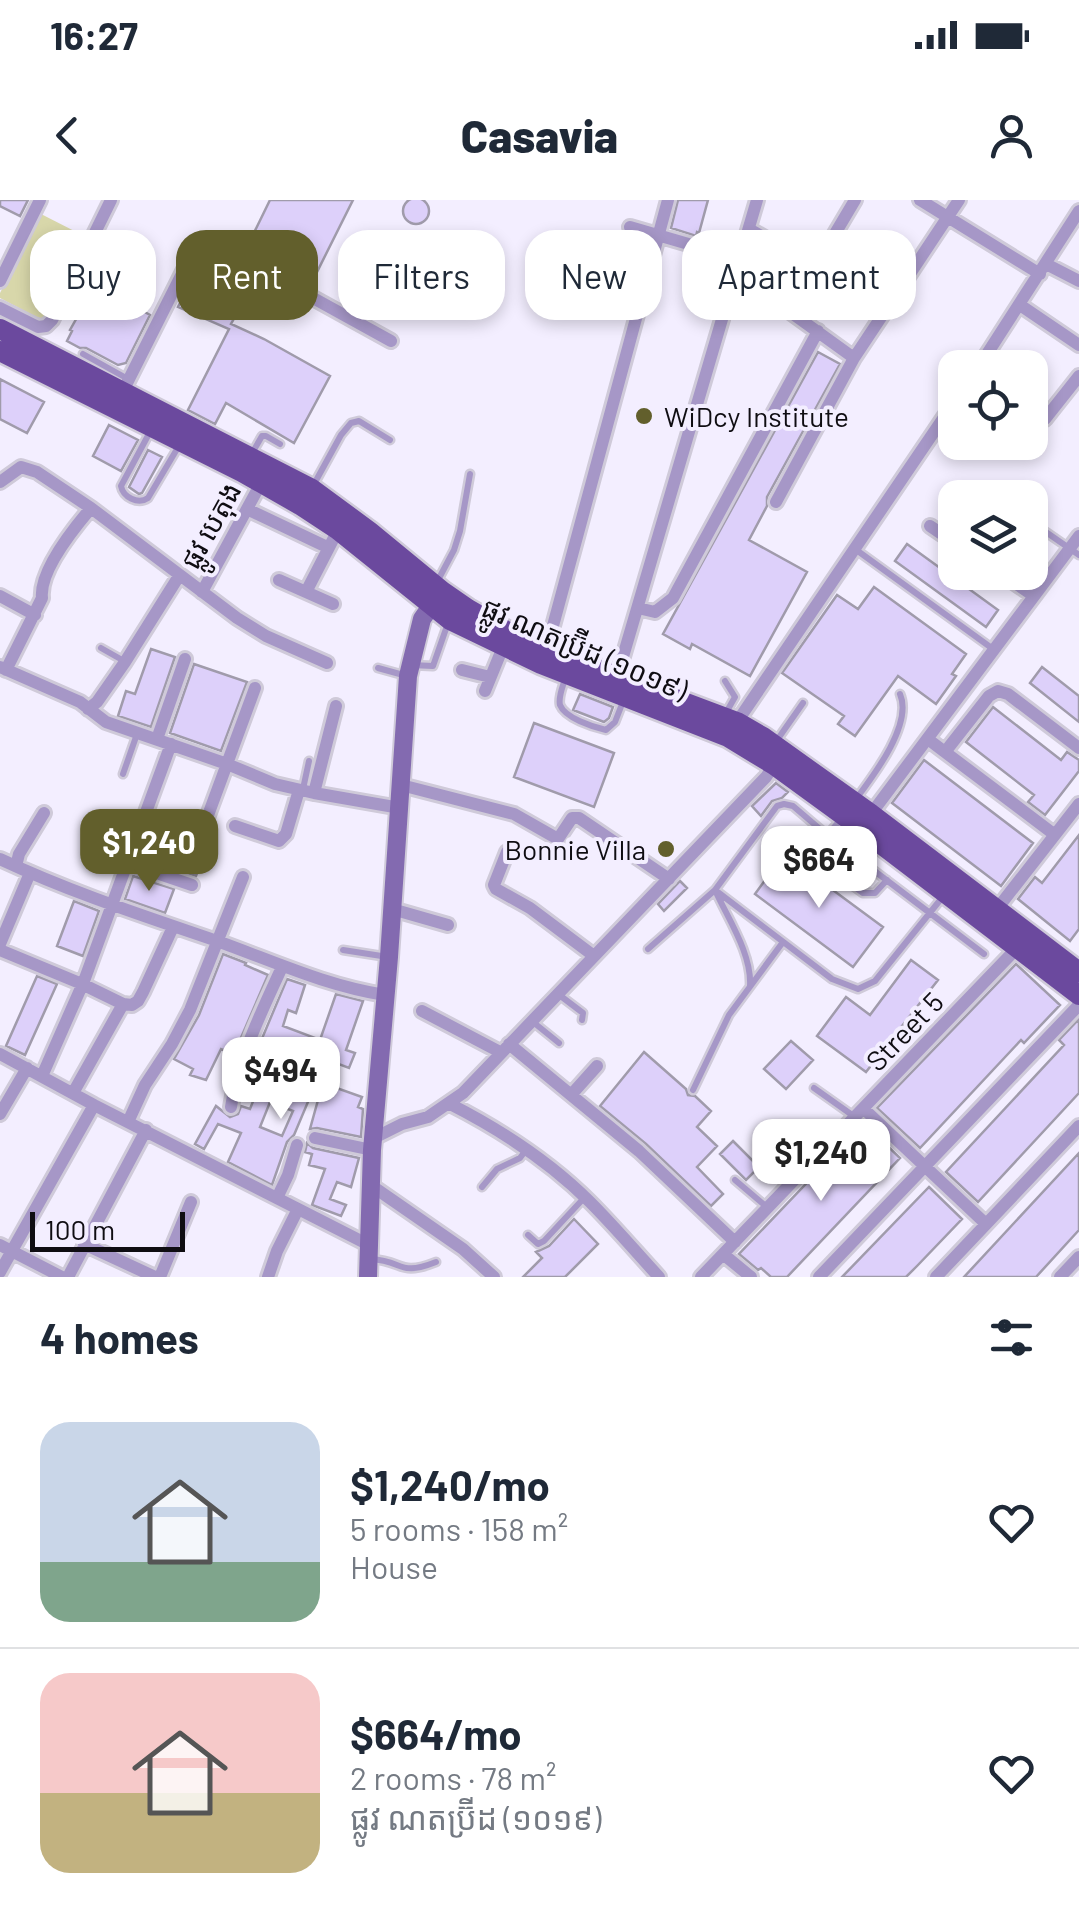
<!DOCTYPE html>
<meta charset="utf-8">
<style>
body{margin:0;font-family:Barlow,"Noto Sans Khmer",sans-serif;background:#f6f6f7;color:#1f2937;height:100vh;display:flex;flex-direction:column;font-size:38px;white-space:nowrap}
*{box-sizing:border-box;margin:0}
p{font-size:32px;color:#747a83}
.icon{flex:none;width:55px;height:55px;fill:none;stroke:currentColor;stroke-width:2;stroke-linecap:round;stroke-linejoin:round}
.map{position:relative;height:1077px;overflow:hidden}
.sheet{display:flex;flex-direction:column;background:#fff;flex:1}
.sheet>*{flex:none}
.guide{position:absolute;left:30px;top:30px;width:1020px;height:90px;display:flex;gap:20px}
.tools{position:absolute;left:938px;top:150px;display:grid;gap:20px}
.tools a{display:grid;place-items:center;width:110px;height:110px;border-radius:20px;background:#fff;box-shadow:0 5px 15px #0003;font-size:50px}
.scale{position:absolute;left:30px;bottom:25px;width:155px;box-sizing:border-box;padding-left:10px;border:5px solid #0f0d12;border-top:0;font-size:28px;line-height:35px;white-space:nowrap;color:#0f0d12;-webkit-text-stroke:8px #f3eeff;paint-order:stroke}
.price{position:absolute;translate:-50% -85px;padding:0 22px;border-radius:20px;background:#fff;color:#222;font-size:32px;line-height:65px;filter:drop-shadow(0 2px 5px #0008)}
.price::after{content:'';position:absolute;left:50%;top:60px;width:30px;height:22px;margin-left:-15px;background:inherit;clip-path:polygon(0 0,100% 0,50% 100%)}
.price.current{background:#625f2c;color:#fff}
ul{padding:0;list-style:none}
li{display:flex;align-items:center;gap:30px;height:250px;padding:0 40px}
li+li{border-top:2px solid #e0e1e3}
li span{display:grid;place-items:center;flex:none;width:280px;height:200px;border-radius:30px;color:#555}
li>.icon{margin-inline-start:auto}
span .icon{width:120px;height:120px;fill:#fffc;stroke-width:1}
li b{font-size:42px}
h2{display:flex;justify-content:space-between;align-items:center;height:120px;padding:0 40px;font-size:42px}
.chip{padding:0 35px;border-radius:30px;background:#fff;box-shadow:0 5px 15px #0003;font-size:35px;line-height:90px}
.chip.current{background:#625f2c;color:#fff}
.status{display:flex;justify-content:space-between;align-items:center;height:70px;padding:0 50px;background:#fff;direction:ltr}
.status svg{height:28px;fill:currentColor}
header{display:flex;justify-content:space-between;align-items:center;height:130px;padding:0 40px;background:#fff;font-size:45px;font-weight:800}
.map>svg:first-child{display:block}
.green{fill:#d8d7aa}
.building{fill:#ddd0fa;stroke:#a09bab;stroke-width:2.5;fill-rule:evenodd}
.lines{fill:none;stroke-linecap:round;stroke-linejoin:round}
.lane-casing{stroke:#cfcad9;stroke-width:11}
.street-casing{stroke:#cfcad9;stroke-width:18}
.secondary-casing{stroke:#cfcad9;stroke-width:22}
.primary-casing{stroke:#cfcad9;stroke-width:25}
.lane{stroke:#a697c7;stroke-width:6}
.street{stroke:#a697c7;stroke-width:12}
.secondary{stroke:#836ab0;stroke-width:18}
.primary{stroke:#6b499e;stroke-width:20}
.poi-dot{fill:#625f2c;stroke:#f3eeff;stroke-width:4}
.labels{text-anchor:middle;dominant-baseline:central;stroke-width:8;stroke-linejoin:round;paint-order:stroke}
.poi-label{font-size:28px;fill:#0f0d12;stroke:#f3eeff;text-anchor:start}
.street-label{font-size:28px;fill:#0f0d12;stroke:#f3eeff}
</style>
<div class="status"><b>16:27</b><svg viewBox="0 0 49 12"><path d="M0 12V9h3v3zM5 12V6h3v6zM10 12V3h3v9zM15 12V0h3v12zM26 1h20v11H26zM47 4h2v5h-2z"/></svg></div>
<header><svg class="icon" aria-label="back" viewBox="0 0 24 24"><path d="M15 5l-7 7 7 7"/></svg>Casavia<svg class="icon" aria-label="person" viewBox="0 0 24 24"><circle cx="12" cy="8" r="4"/><path d="M4 21q1-7 8-7t8 7"/></svg></header>
<div class="map">
<svg width="1079" height="1077" viewBox="0 0 1079 1077">
<rect width="100%" height="100%" fill="#f3eeff"/>
<!-- green -->
<path class="green" d="M41,14L90,39L47,123L0,98V93Z"/>
<!-- building -->
<path class="building" d="M403 11a13 13 0 1 1 26 0a13 13 0 1 1-26 0Z
M0,0H28L20,16L0,6Z
M270,0H353L315,76L249,43Z
M678,0H708L699,33L697,32L696,36L671,28Z
M205,53L256,79L231,124L264,139L330,176L294,243L226,203L215,224L188,210L229,129L178,107Z
M96,84L150,115L126,163L118,165L86,148H80L67,141L72,131L70,130Z
M818,152L840,164L767,297V306L749,340L807,372L750,476L692,444L690,449L663,434Z
M0,179L44,202L27,233L0,219Z
M109,225L138,240L121,271L93,256Z
M148,250L162,257L142,293L139,294L129,287Z
M907,344L998,410L986,427L895,361Z
M874,387L966,454L952,474L956,476L936,504L898,476L855,536L838,524L844,516L782,473L837,395L858,409Z
M151,449L175,457L151,527L118,516L126,491L135,494Z
M194,464L247,482L221,551L170,533Z
M1042,467L1079,496V522L1030,483Z
M580,494L613,507L609,518L604,522L573,510Z
M993,507L1061,560L1067,552L1079,560V571L1045,615L1028,602L1034,595L966,542Z
M534,523L614,553L594,607L514,577Z
M924,560L1033,643L1001,686L892,603Z
M776,583L788,592L782,598L772,601L761,616L752,606Z
M1079,635V729L1070,741L1018,699L1035,677L1042,683Z
M147,638L182,650L183,657L189,661L194,662L203,657L196,676L140,657Z
M784,654L883,727L853,767L755,694Z
M133,676L174,689L165,713L125,699Z
M680,681L687,688L664,711L658,704Z
M74,701L99,711L83,756L57,746Z
M223,754L246,763L245,765L268,775L234,854L221,849L206,880L190,875L193,869L174,859L199,815Z
M911,760L938,780L866,872L817,836L846,797L870,815Z
M1016,764L1060,805L1024,843L1021,840L920,948L877,908Z
M37,776L57,784L25,855L6,846Z
M287,779L305,785L296,813L288,810L283,826L320,840L336,794L363,801L346,850L355,853L349,868L299,849L294,862L258,848Z
M1079,819V893L978,1002L946,972L1064,845L1059,840Z
M791,841L813,860L786,889L764,869Z
M644,852L686,889L688,895L695,896L711,911L697,927L717,946L697,967L723,994L711,1006L646,944L600,906Z
M252,864L278,874L271,891L297,900L304,884L317,889L320,882L362,897L358,907L363,909L361,937L317,928L310,929L318,900L310,897L294,935L287,942L272,985L228,962L241,933L218,924L204,949L195,944L216,906L230,917L238,914L241,906L250,909L260,884L247,879ZM270,902L293,911L282,936L260,927Z
M864,923L900,958L787,1077H771L761,1068L758,1070L739,1054Z
M733,941L759,967L746,980L720,954Z
M307,943L313,948L359,958L351,987L337,982L330,999L346,1005L341,1016L312,1005L325,969L309,965L312,954L305,952Z
M1079,953V1030L1036,1077H964Z
M929,987L962,1019L917,1066L906,1077H842Z
M574,1019L598,1044L565,1077H523L542,1058L536,1052L549,1046Z"/>
<g class="lines">
<defs>
<path id="lane" d="M83,154L128,179
M151,230L121,286C123,297 138,305 148,298L180,244
M251,255L262,236H266L280,244
M313,286L341,235L351,223L359,221L390,240
M1030,321L1079,355
M855,349L993,449
M437,382L454,350L460,331L470,274
M101,448L124,461
M411,465L433,466L448,423
M378,468L407,476
M565,479C563,486 558,497 560,505C565,518 593,527 606,530L615,522L624,499
M725,481L735,497L727,511
M775,543L803,503
M123,574L137,534
M303,589L309,561
M856,599C874,575 913,524 900,494
M843,617C829,633 820,640 822,663L863,693H875L887,680
M841,677L856,657
M648,749L715,690L777,606L784,604L793,606L827,635L984,754
M343,750L388,757
M750,786C752,754 728,719 715,690L832,779L858,789L875,781L945,694
M558,794L583,813L582,820
M533,822L559,843
M814,888L855,917
M693,890L729,815L783,742
M735,980L768,1008
M482,987L497,969L520,958L526,950
M528,1035L538,1044L544,1041L584,998
M371,1059C405,1061 398,1077 436,1062"/>
<path id="street" d="M920,0L1040,74
M630,27L740,59
M749,29L813,66L817,64L855,0
M1046,64L1079,81
M735,76L746,80L854,158
M0,81L40,0
M1020,105L1079,145
M0,108L38,127L46,126L52,120L111,0
M978,168L1079,11
M123,191L198,42L202,40L295,88L391,141
M1045,219L1079,176
M0,282L21,267L37,272L91,308L237,418L266,436L327,463
M776,302L854,158L959,0
M247,309L327,347
M930,326L955,343
M999,372L1034,396
M279,380L333,404
M202,392L261,283
M306,392L338,330
M0,396L35,415
M638,408L655,412L673,398L818,131
M547,448L668,0
M0,467L80,502L106,522L227,564L275,584L314,593L400,608
M6,470L42,398C39,371 74,328 91,308
M462,470L490,477
M617,477L757,0
M485,491L503,447
M88,509L97,502L125,462L179,376
M737,522L955,201
M157,539L185,459
M933,543L1055,635
M945,552L989,496L998,491L1008,494L1079,548
M401,585L514,614L558,639L572,618H579L669,679
M314,593L336,506
M868,618L1079,336
M235,626L279,641L286,634L299,590
M192,652L207,618L255,488
M507,652L494,685L496,689L530,708L594,756
M0,659C70,692 144,716 217,741C273,761 326,786 385,795
M127,663L192,685
M16,666L19,654L44,613
M392,709L448,725
M997,709L1079,604
M0,744L30,673
M0,750L82,784L123,804L132,805L138,801L143,792L173,727
M422,811L500,852
M509,844L639,951L735,1042
M0,854L94,905L371,1046
M42,876L84,781L171,544
M73,893L123,804
M571,895L597,866
M450,904C501,930 549,961 590,1002C614,1026 636,1052 659,1077
M231,907C238,859 262,811 282,767
M864,909L986,1024
M0,914L27,868
M128,922L145,885L172,844L190,810L243,677
M315,938L372,950
M374,938L402,924L428,917L463,893L766,577L774,565
M372,986L463,1049L494,1077
M277,998L288,975L297,945
M84,1044L155,1077
M0,1045L62,1077
M723,1054L751,1077
M0,1072L94,905
M68,1077L146,930
M160,1077L191,1002
M268,1077L277,1051L298,1009
M701,1077L1018,747
M819,1077L1079,805
M936,1077L1079,926
M1060,1077L1079,1057"/>
<path id="secondary" d="M368,1077L372,950L389,757L408,476L422,419L438,396"/>
<path id="primary" d="M0,129L312,289L369,331L442,391L468,409L508,432L617,477L737,522L763,537L871,614L1079,772
M0,151L242,272L300,305L338,330L450,420L541,464L728,537L774,565L844,616L1079,795"/>
</defs>
<!-- lane casing -->
<use href="#lane" class="lane-casing"/>
<!-- street casing -->
<use href="#street" class="street-casing"/>
<!-- secondary casing -->
<use href="#secondary" class="secondary-casing"/>
<!-- primary casing -->
<use href="#primary" class="primary-casing"/>
<!-- lane -->
<use href="#lane" class="lane"/>
<!-- street -->
<use href="#street" class="street"/>
<!-- secondary -->
<use href="#secondary" class="secondary"/>
<!-- primary -->
<use href="#primary" class="primary"/>
</g>
<!-- markers -->
<g class="poi-dot">
<circle cx="644" cy="216" r="10"/>
<circle cx="666" cy="649" r="10"/>
</g>
<g class="labels">
<!-- poi labels -->
<g class="poi-label">
<text x="664" y="216">WiDcy Institute</text>
<text x="646" y="649" text-anchor="end">Bonnie Villa</text>
</g>
<!-- street labels -->
<g class="street-label">
<text transform="translate(210 325) rotate(-61)">ផ្លូវ បេតុង</text>
<text transform="translate(585 448) rotate(23)">ផ្លូវ ណតប្រ៊ីដ (១០១៩)</text>
<text transform="translate(904 831) rotate(-46)">Street 5</text>
</g>
</g>
</svg>
<div class="tools">
<a><svg class="icon" aria-label="locate" viewBox="0 0 24 24"><circle cx="12" cy="12" r="6"/><path d="M12 2v4M12 18v4M2 12h4M18 12h4"/></svg></a>
<a><svg class="icon" aria-label="layers" viewBox="0 0 24 24"><path d="M12 4l9 5-9 5-9-5zM3 14l9 5 9-5"/></svg></a>
</div>
<div class="scale">100 m</div>
<b class="price current" style="left:149px;top:694px">$1,240</b>
<b class="price" style="left:819px;top:711px">$664</b>
<b class="price" style="left:281px;top:922px">$494</b>
<b class="price" style="left:821px;top:1004px">$1,240</b>
<div class="guide">
<a class="chip">Buy</a>
<a class="chip current">Rent</a>
<a class="chip">Filters</a>
<a class="chip">New</a>
<a class="chip">Apartment</a>
</div>
</div>
<section class="sheet">
<h2>4 homes<svg class="icon" aria-label="filters" viewBox="0 0 24 24"><path d="M4 7h16M4 17h16"/><circle cx="9" cy="7" r="2"/><circle cx="15" cy="17" r="2"/></svg></h2>
<ul>
<li><span style="background:linear-gradient(#c9d6e8 70%,#7fa58c 0)"><svg class="icon" aria-label="home" viewBox="0 0 24 24"><path d="M3 11l9-7 9 7M6 9v11h12V9"/></svg></span><div><b>$1,240/mo</b><p>5 rooms · 158 m²</p><p>House</p></div><svg class="icon" aria-label="heart" viewBox="0 0 24 24"><path d="M12 20l-8-8c-3-5 5-10 8-4 3-6 11-1 8 4z"/></svg></li>
<li><span style="background:linear-gradient(#f6c9c9 60%,#c2b280 0)"><svg class="icon" aria-label="home" viewBox="0 0 24 24"><path d="M3 11l9-7 9 7M6 9v11h12V9"/></svg></span><div><b>$664/mo</b><p>2 rooms · 78 m²</p><p>ផ្លូវ ណតប្រ៊ីដ (១០១៩)</p></div><svg class="icon" aria-label="heart" viewBox="0 0 24 24"><path d="M12 20l-8-8c-3-5 5-10 8-4 3-6 11-1 8 4z"/></svg></li>
</ul>
</section>
